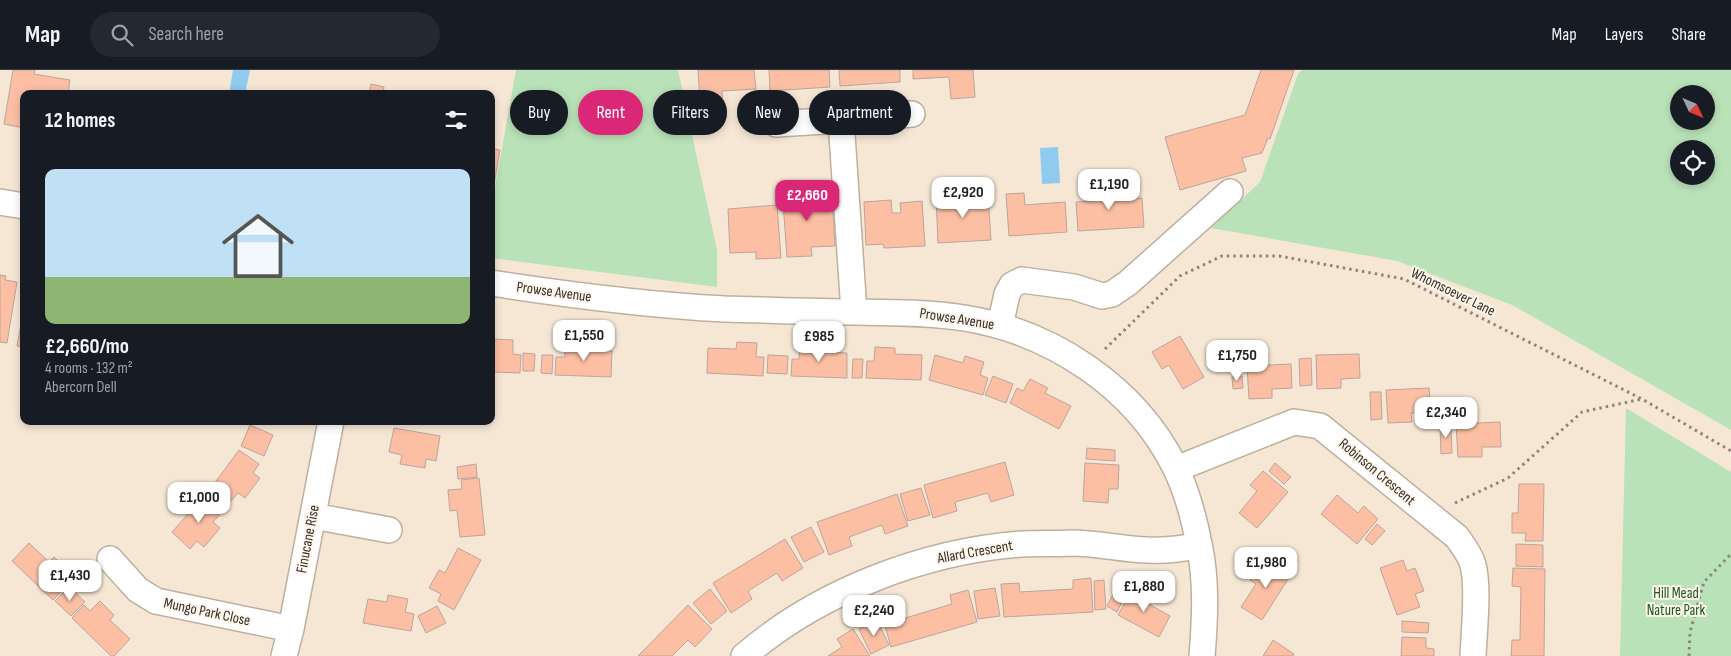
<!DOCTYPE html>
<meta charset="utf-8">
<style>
body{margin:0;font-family:"Sofia Sans Condensed",sans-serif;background:#242831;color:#f1f3f6;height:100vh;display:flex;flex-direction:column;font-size:19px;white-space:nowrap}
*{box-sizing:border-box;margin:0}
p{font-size:16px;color:#9ea1a6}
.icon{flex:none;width:28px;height:28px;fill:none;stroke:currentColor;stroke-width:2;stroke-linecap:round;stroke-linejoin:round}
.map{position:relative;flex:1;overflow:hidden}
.side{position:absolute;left:20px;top:20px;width:475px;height:335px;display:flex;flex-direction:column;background:#171b24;border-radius:10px;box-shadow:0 2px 8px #0003}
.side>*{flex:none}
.guide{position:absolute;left:510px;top:20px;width:475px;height:45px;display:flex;gap:10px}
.needle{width:32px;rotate:134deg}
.controls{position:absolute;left:1670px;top:15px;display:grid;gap:10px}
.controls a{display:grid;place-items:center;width:45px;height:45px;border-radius:50%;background:#171b24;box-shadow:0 2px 8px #0003;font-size:25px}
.price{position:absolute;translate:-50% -42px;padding:0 11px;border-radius:10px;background:#fff;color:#222;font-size:16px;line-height:32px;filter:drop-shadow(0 1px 2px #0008)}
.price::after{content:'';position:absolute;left:50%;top:30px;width:15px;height:11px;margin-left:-8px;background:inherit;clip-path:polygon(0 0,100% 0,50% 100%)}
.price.on{background:#db2777;color:#fff}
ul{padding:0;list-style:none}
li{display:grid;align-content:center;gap:10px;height:265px;padding:0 25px}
li span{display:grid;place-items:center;height:155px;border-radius:10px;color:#555}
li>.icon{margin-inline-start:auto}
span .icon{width:90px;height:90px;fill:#fffc;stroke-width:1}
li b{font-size:21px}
h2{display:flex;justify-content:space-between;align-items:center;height:60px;padding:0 25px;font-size:21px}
.pill{padding:0 18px;border-radius:22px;background:#171b24;box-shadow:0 2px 8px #0003;font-size:18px;line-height:45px}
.pill.on{background:#db2777;color:#fff}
header{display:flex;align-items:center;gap:30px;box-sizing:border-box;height:70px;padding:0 25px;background:#171b24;border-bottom:1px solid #363941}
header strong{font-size:24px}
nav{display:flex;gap:28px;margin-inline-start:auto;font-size:18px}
.search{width:350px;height:45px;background:#242831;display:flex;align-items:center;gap:12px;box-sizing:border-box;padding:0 18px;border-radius:28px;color:#9ea1a6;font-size:19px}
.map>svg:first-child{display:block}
.green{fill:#bae2b8;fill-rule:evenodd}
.water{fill:#8ecbee}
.building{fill:#fcbfa4;stroke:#bba59c}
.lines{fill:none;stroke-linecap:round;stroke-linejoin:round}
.minor-casing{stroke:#beb09f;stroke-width:28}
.path{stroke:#8f8579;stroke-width:3;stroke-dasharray:2.5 4;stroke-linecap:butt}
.minor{stroke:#fff;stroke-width:25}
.labels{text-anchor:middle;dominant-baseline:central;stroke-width:4;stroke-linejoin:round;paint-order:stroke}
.street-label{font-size:15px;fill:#342e27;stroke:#fef5eb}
.park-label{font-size:15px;fill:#17561b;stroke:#fef5eb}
</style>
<header>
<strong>Map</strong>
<div class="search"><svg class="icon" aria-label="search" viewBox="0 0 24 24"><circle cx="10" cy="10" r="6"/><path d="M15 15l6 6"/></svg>Search here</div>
<nav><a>Map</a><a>Layers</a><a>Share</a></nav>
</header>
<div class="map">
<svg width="1731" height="586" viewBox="0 0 1731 586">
<rect width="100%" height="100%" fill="#f6e7d5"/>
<!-- green -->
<path class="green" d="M516,0H678L717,180V217L491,188V140Z
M1302,0H1731V360L1512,235L1397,191L1211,158L1260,112L1298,4ZM1679,24H1706V51H1679ZM1679,79H1706V106H1679Z
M1626,338L1731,402V586H1620Z"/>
<!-- water -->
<path class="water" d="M233,0H250L245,24H229Z
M1058,77L1060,113L1042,114L1040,78Z"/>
<!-- building -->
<path class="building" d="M13,0H35L34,4L70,10L68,24H24V58L4,54Z
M698,0H754L756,19L722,21L723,44L701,45Z
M769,0H829L830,17L770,21Z
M839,0H900V12L840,16Z
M913,0H973L975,27L951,29L949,7L913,9Z
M1261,0H1294L1270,69L1268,68L1262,83L1242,88L1246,101L1180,120L1165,67L1245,45Z
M371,14L384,17L383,24H369Z
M491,78L500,80L491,132Z
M812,116L813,132L832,130L835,176L811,177L812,186L787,187L782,118Z
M1118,117V129L1142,128L1144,157L1078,161L1076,132L1091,131L1090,119Z
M1024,123L1025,135L1065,132L1067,162L1009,166L1006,124Z
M988,125L991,170L938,173L936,128Z
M891,130L892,143H901L900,133L922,131L925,176L884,178L883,174L866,175L864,132Z
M777,135L781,188L756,189V182L730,183L728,139Z
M0,205L6,206L5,210L17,212L7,273L0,272Z
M24,238V277L17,276Z
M1180,266L1204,307L1183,319L1169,295L1162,299L1152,282Z
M493,269L513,270V284L521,285L520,303L491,302Z
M737,272L757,273L756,287H764L763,306L707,303L708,278L736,279Z
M565,273L585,274L584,280L612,281L611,307L555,305L556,287H565Z
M800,274L820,275V282L847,283V308L791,306L792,289H799Z
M875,277L895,278V284L922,285L921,310L866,308L867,291H874Z
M523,283L535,284L534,301H523Z
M1359,284L1360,308L1341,309V318L1317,319L1316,285Z
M542,285H553L552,304L541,303Z
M768,285L788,286L787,304L767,303Z
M935,285L963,293L965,286L984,292L980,305L988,308L983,325L929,310Z
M1311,288L1312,315L1300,316L1299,289Z
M853,289H863L862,308H852Z
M1291,294L1292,318L1272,319V328L1249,329L1247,296Z
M993,306L1013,314L1006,333L985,325Z
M1242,306L1243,318L1233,319L1232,307Z
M1030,309L1048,318L1045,323L1071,336L1059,359L1010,333L1017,318L1023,321Z
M1429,318L1431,342L1411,343L1412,352L1388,353L1386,320Z
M1370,322H1381L1382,349L1371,350Z
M1500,352L1501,377H1482V387H1458L1456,354Z
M250,355L273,365L264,386L241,376Z
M1451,355L1452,383L1441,384L1440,356Z
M394,358L440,366L436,391L426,389L425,398L400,394L402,385L389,382Z
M1087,378L1115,380V391L1086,389Z
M239,380L259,394L253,403L260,408L245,428L238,423L230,432L211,418Z
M1005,392L1014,425L991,432L988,423L955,432L957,441L933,448L924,415Z
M1085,393L1119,395L1118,419H1109L1108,433L1083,431Z
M1275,393L1291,407L1284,414L1269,401Z
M476,394L477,407L458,409L457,397Z
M1263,401L1288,422L1257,458L1239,443L1257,421L1250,415Z
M479,408L485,465L460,467L457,440L450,441L448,420L462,419L461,410Z
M1519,414H1544L1543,471H1525L1526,463H1512V443H1518Z
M921,418L930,445L908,451L900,424Z
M897,424L908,456L885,464L882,455L849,467L852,476L829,485L817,452Z
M1337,425L1358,443L1364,436L1378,449L1357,474L1321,444Z
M204,426L222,442L213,452L220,458L204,477L197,471L190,479L172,462Z
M1377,454L1385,461L1372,475L1365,469Z
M811,457L824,482L804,492L791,467Z
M785,469L803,498L782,511L777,503L748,521L752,529L731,543L713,513Z
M29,473L49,492L54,487L69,502L59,512L65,517L53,530L12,491Z
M1516,474L1543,475V497L1516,496Z
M458,478L481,490L454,540L438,531L441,524L429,518L439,500L445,503Z
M1282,481L1298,491L1291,500L1276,490Z
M1403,490L1407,501L1415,498L1424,521L1415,524L1420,537L1397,545L1380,498Z
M1261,493L1273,501L1277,494L1292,503L1262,550L1241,537L1256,514L1250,510Z
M1513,498L1545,499L1544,586H1511L1512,570H1520L1521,517L1512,516Z
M1091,508L1093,542L1004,547L1001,514L1019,513L1020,522L1073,519V510Z
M1104,510L1106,539L1095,540L1094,511Z
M1120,511L1130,516L1117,542L1107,536Z
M69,517L85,532L71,546L55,531Z
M1134,517L1149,525L1145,532L1170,546L1159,567L1118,545Z
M995,518L1000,546L978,549L974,521Z
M710,519L727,541L711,554L693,533Z
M968,520L977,552L891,577L882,545L899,540L902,549L952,534L950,525Z
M388,525L408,529L405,542L414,544L411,561L363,553L368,529L387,532Z
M100,531L114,545L110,550L130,569L114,586H111L72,548L84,535L90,541Z
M688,535L712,559L695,577L688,570L672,586H638Z
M437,536L446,553L426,563L418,546Z
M877,550L889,575L871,584L859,559Z
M1402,551L1429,553L1428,563L1402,562Z
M853,559L870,586H828L842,577L837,569Z
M1402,567L1426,568V578L1434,579V586H1401Z
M1273,570L1294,584L1293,586H1263Z"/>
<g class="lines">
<defs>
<path id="minor" d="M776,54L841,50
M0,132L24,136
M491,213C569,225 646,235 725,239C769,240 813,242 857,242C893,243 928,242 964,248C1052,262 1135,317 1175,397C1187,421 1194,448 1199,474C1207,511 1205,549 1202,586
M854,242L841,50L912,44
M1000,256L1007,224L1012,215L1022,210L1074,217L1102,226L1112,224L1128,213L1230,122
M1176,399L1294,352L1320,356L1457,467C1463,476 1470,484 1473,495C1479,517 1474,562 1473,586
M313,446L389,460
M110,489L138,520L156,531L291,559
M284,586L291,559L331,351
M744,586C818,522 924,481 1022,474C1038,473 1055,474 1071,473C1097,473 1121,479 1147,480C1165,481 1182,479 1199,475"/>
</defs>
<!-- minor casing -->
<use href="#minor" class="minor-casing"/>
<!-- path -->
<path class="path" d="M1105,279L1180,206L1222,186H1279L1404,209L1642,329L1731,381
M1455,433L1508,408L1582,342L1642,329
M1689,586L1690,562L1704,512L1731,484"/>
<!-- minor -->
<use href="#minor" class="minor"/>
</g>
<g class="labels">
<!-- street labels -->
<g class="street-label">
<text transform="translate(554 222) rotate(8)">Prowse Avenue</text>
<text transform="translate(1453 222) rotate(26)">Whomsoever Lane</text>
<text transform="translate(957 249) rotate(9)">Prowse Avenue</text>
<text transform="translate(1377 402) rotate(40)">Robinson Crescent</text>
<text transform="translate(308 469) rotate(-79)">Finucane Rise</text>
<text transform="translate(975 482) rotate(-10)">Allard Crescent</text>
<text transform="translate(207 542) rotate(12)">Mungo Park Close</text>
</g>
<!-- park labels -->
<g class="park-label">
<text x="1676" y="523">Hill Mead<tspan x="1676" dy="17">Nature Park</tspan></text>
</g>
</g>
</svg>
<div class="controls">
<a><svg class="needle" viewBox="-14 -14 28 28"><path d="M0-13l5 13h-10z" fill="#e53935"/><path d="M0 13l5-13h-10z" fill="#9ea1a6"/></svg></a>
<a><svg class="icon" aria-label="locate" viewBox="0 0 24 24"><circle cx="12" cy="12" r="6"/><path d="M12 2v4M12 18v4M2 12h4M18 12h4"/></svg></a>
</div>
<b class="price" style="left:1109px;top:141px">£1,190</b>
<b class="price" style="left:963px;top:149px">£2,920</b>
<b class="price on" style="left:807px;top:152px">£2,660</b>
<b class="price" style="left:584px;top:292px">£1,550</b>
<b class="price" style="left:819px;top:293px">£985</b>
<b class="price" style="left:1237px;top:312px">£1,750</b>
<b class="price" style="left:1446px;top:369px">£2,340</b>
<b class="price" style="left:199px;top:454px">£1,000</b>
<b class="price" style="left:1266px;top:519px">£1,980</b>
<b class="price" style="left:70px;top:532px">£1,430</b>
<b class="price" style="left:1144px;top:543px">£1,880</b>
<b class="price" style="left:874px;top:567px">£2,240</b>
<div class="guide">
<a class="pill">Buy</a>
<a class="pill on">Rent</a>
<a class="pill">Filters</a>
<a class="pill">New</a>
<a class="pill">Apartment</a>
</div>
<section class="side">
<h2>12 homes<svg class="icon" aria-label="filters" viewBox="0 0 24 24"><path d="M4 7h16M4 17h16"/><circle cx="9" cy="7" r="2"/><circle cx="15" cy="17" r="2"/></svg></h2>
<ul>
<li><span style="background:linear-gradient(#bfe0f5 70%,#8fb573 0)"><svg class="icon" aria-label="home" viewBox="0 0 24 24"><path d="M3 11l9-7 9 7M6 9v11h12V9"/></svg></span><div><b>£2,660/mo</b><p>4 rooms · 132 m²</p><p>Abercorn Dell</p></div></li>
</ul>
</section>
</div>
